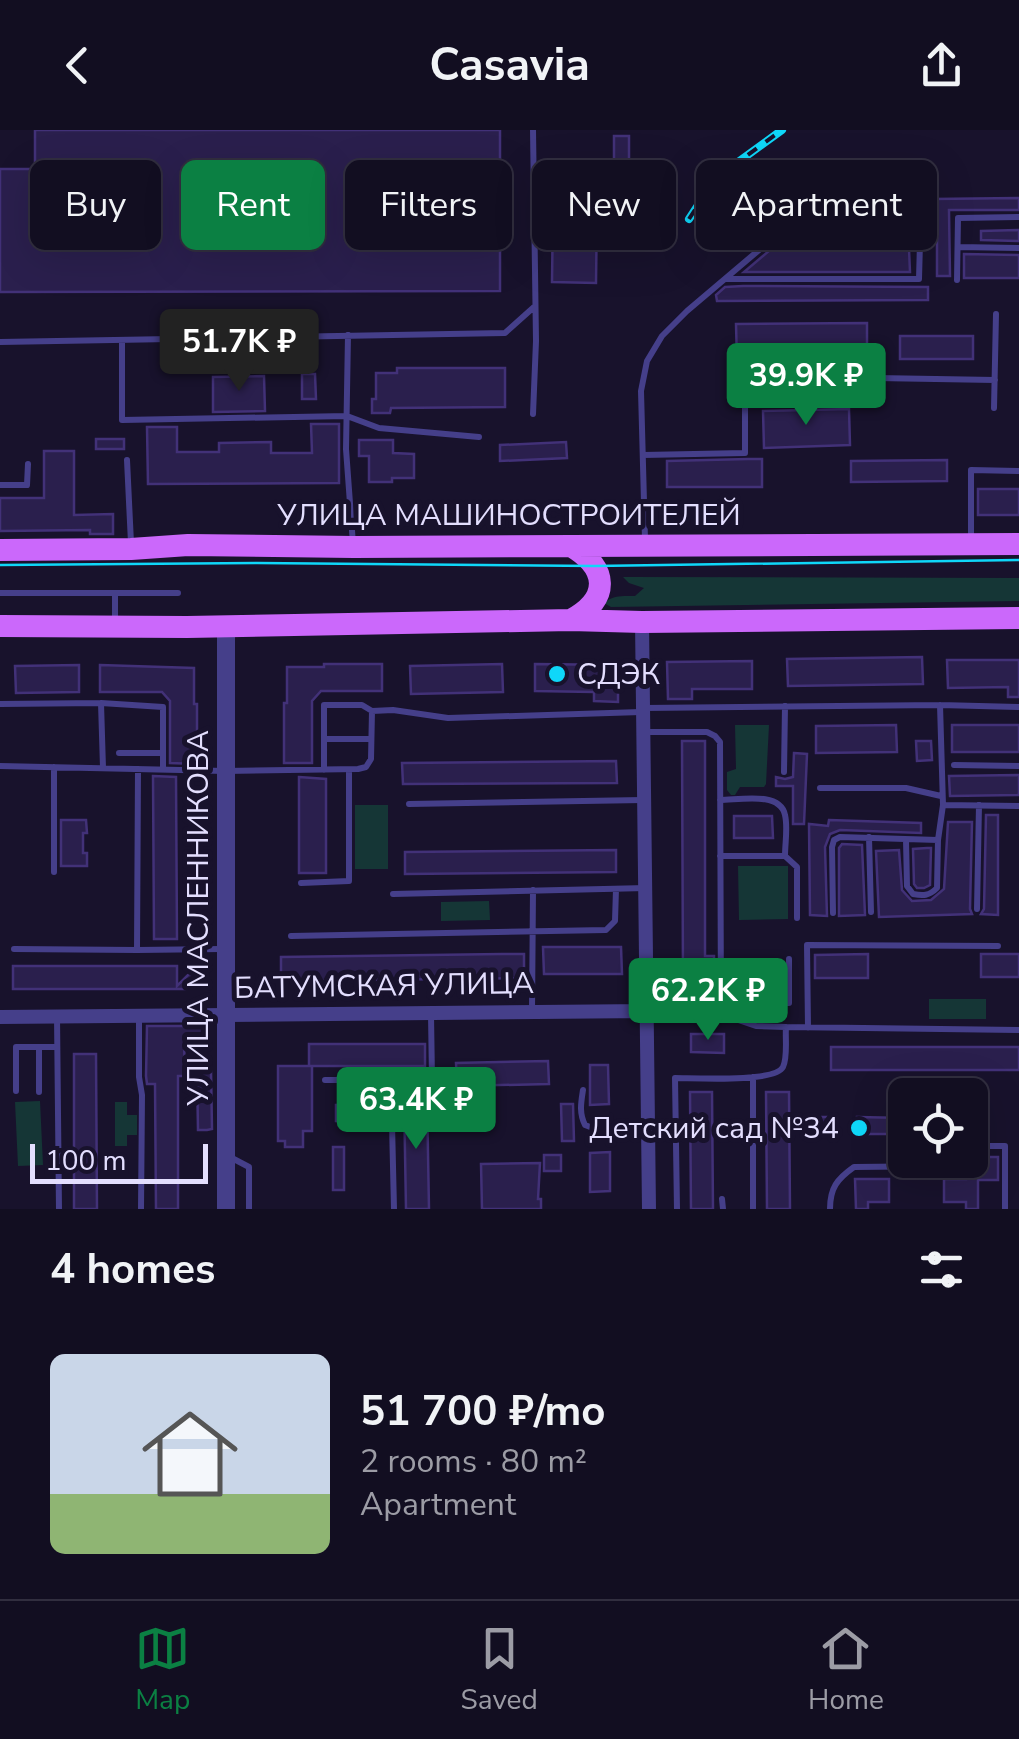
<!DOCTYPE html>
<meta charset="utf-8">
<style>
body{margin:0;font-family:"Nunito Sans",sans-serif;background:#1b172a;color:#f1f3f6;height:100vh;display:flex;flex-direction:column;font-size:38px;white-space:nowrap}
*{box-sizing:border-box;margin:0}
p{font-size:32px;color:#9c9ca5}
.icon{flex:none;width:55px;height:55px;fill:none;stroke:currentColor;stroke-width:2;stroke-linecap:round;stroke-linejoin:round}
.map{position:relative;height:1079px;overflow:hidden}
.details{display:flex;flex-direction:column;background:#120e21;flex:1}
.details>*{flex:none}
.top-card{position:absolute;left:30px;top:30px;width:960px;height:90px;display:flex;gap:20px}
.fabs{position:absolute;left:888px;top:948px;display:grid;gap:20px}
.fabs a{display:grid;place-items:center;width:100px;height:100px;border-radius:15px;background:#120e21;box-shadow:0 10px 40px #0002,0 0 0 2px #312e3f;font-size:50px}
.scale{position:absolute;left:30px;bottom:25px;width:178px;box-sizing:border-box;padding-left:10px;border:5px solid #e3defe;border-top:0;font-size:28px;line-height:35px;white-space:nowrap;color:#e3defe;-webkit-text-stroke:8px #18122c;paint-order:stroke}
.price{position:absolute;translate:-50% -85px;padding:0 22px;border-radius:10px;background:#0b8043;color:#fff;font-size:32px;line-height:65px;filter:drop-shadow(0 2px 5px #0008)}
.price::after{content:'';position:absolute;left:50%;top:60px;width:30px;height:22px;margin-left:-15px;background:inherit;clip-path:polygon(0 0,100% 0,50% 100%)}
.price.on{background:#222;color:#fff}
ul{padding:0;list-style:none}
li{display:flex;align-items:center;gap:30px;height:250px;padding:0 50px}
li+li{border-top:2px solid #312e3f}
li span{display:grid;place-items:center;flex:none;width:280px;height:200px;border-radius:15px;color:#555}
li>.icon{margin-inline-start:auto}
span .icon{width:120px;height:120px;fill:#fffc;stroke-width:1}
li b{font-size:42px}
h2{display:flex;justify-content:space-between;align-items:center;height:120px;padding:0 50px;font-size:42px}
.pill{padding:0 35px;border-radius:15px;background:#120e21;box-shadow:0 10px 40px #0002,0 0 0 2px #312e3f;font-size:35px;line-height:90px}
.pill.on{background:#0b8043;color:#fff}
header{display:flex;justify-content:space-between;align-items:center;height:130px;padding:0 50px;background:#120e21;font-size:45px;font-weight:700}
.menu{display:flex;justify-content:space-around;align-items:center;height:140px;border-top:2px solid #312e3f;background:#120e21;font-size:28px;color:#9c9ca5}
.menu a{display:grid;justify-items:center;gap:5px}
.menu .on{color:#0b8043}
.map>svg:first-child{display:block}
.green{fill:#153636}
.building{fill:#2a1f4d;stroke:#423178;stroke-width:2.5}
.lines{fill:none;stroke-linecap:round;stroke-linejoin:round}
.service{stroke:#453f8a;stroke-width:6}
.minor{stroke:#453f8a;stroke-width:14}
.tertiary{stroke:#453f8a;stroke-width:18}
.primary{stroke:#cb68fb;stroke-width:22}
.tram{stroke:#0fd7f9;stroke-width:2.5}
.rail-casing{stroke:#0fd7f9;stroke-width:8}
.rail{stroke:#18122c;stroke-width:4;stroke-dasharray:11;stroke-linecap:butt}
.poi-dot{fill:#0fd7f9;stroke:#18122c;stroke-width:4}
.labels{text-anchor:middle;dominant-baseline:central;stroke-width:10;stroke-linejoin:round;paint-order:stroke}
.street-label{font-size:30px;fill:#e3defe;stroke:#18122c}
.poi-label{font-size:30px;fill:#e3defe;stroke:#18122c;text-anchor:start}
</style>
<header><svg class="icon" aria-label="back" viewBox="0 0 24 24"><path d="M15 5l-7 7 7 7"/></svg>Casavia<svg class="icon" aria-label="share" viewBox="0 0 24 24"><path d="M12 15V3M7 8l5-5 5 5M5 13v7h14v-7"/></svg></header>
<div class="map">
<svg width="1019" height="1079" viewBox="0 0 1019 1079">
<rect width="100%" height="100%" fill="#18122c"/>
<!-- green -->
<path class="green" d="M623,447L1019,448V471L611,477L604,473C613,465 623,466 635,466L644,458L629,453Z
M735,595H769L766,654L764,657H740L735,665H731L727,660V642L736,639Z
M355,675H388V739H355Z
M738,736H788V789L739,790Z
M489,771L490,790L441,791V772Z
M929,869H986V889H929Z
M40,971L43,1035L18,1036L15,972Z
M115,972H127V985H137V1005H127V1016H115Z"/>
<!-- building -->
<path class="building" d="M35,0H500V161L0,162V39H35Z
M614,6H629V29L614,30Z
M1019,68V80H949L950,146H937V108L933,106L927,83H933V69Z
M553,76H597L596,153L552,152Z
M914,84L917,105L790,106V103L808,88Z
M1019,100V111L981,110V101Z
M909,119L910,142H744L770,120Z
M964,124L1019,125V148H964Z
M743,156L928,157V170L717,171L716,165L725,157Z
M867,193V230L737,232L736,194Z
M900,206H973V229H900Z
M397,238H505V277L391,278L390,283H372V269H376V243H397Z
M302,244H315L316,269H302Z
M264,246L265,281L213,282V247Z
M849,279L850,315L764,318L763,281Z
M311,294H339V353L148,354L147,297H177V322H219V313L271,312V323H312Z
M96,309H124V319H96Z
M359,310H393V323L414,324V348H392V352H369V326H359Z
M566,312L567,328L500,331V315Z
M44,321H74V385L113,384V404H90V400L0,401V368H44Z
M748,329H762V357H667V331Z
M947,330V351L851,352V331Z
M978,359H1019V385H978Z
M922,527L923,554L788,556L787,529Z
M947,530H1019V567H1008V557L948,558Z
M752,531V559H692V569H668L667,532Z
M324,534H382V561H321L312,571V633H284V573H287V537H324Z
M502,534L503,562L411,564L410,536Z
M535,534L618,535V572L594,571V562L535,561Z
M79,535V562L16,563L15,536Z
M100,535L194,538V574H197V634L170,633V571L162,562H100Z
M896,595L897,622L816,623V596Z
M952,595H1019V622H952Z
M682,611H705V826H714V849H683Z
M916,611H931L932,630L917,631Z
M794,623L807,624L804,694H793V656H776V647L785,649L793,647Z
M616,631L617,653L403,654L402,633Z
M1019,645V665L950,666L949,646Z
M153,646L176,647L177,809H154Z
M299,647L326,649V743H299Z
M986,685H998V785L981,784L984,779Z
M734,686H772L773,708H734Z
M61,690H86L87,703H83V723H87V736H61Z
M829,690L921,693V703L840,700L830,704L825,717L827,786L810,785L809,694L828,696Z
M948,692H972L970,779L972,784L879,787L876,721L899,720L902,760L912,771L931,770L944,759Z
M842,714L862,715L865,785L839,786V718Z
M927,718H931L930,755L924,758H917L914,754L913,719Z
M616,720V742L405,744V722Z
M543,817H621L622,844H544Z
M502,824H524V848L281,851V827Z
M868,824V848H815V825Z
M981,824H1019V847H981Z
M200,833L196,859H13V836H177V856Z
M147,896H207V910L184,911L185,946H178V1079H156L155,954H147L146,946Z
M691,904H724V923L691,922Z
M309,914H425V936H309Z
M831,917H1019V940H831Z
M74,924H96L97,1079H74Z
M548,931L549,954L457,956L456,933Z
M590,935H608L609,974L590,975Z
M278,936H312V1001H303V1017H285V1011H278Z
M197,940H211L212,999L207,1000H198Z
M690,962H712L713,1079H691Z
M766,962H789L790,1079H767Z
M404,966H427L429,1079H406Z
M361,974V991H336V975Z
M561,974H573L574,1011H562Z
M822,987H836L837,1004H822Z
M857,987L905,988V1004H857Z
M333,1017H344V1060H333Z
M610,1022V1061L590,1062V1023Z
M544,1025H561V1041H544Z
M970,1027H998V1050H978V1079H966V1072H944V1049H966V1030H970Z
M540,1033L538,1069H541V1079H482L481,1034Z
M855,1049H889V1072H868V1079H856Z"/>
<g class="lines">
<!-- service -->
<path class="service" d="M533,0L536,211L533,284
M768,113L920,112
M958,117L1019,118
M957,150L958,88L1019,87
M348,205L346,319L353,414
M122,210V290L347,286L379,298L479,307
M0,212L505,203L534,177
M876,248L995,250
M994,278L996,184
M643,325L745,323V278
M127,330L131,413
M0,355H27L28,334
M645,409L641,261L647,231L662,206L687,181L805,81L919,77L926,106L920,112L919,149H725
M971,411V340L1019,341
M0,463H178
M115,463V491
M101,573L163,577V639
M0,574L101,573L103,638
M644,578L940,575L1018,577
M644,602H707L715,606L720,612L721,882
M324,609H370
M119,623H163
M954,635L1019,636
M0,636L225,641L358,639L366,637L371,629L372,581
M54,637V742
M324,640V575H362L372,581L393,580L448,588L641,582
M784,642L785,576
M820,658H906L941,666
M409,674L643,670
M943,675L1019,676
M869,707L871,782
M906,710L907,756L913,764C923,766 929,766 937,758L938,710L943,675L940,575
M720,726H785C785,713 788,697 785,685C780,661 739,670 720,670
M785,726L797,737V788
M301,753L349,751V640
M393,764L646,758
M977,779L979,675
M833,783L832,717L834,710L840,707L938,710
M291,806L606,800L615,791L616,759
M14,819L137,820L138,639
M137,820L221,819
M721,873H789V829
M532,881L533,760
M649,881L709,880L756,896L786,897L1019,900
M57,886L59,1079
M139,886V947L142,965L141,1079
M808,898L807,815L998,816
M325,950H432L431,884
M391,951L394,1079
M583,960C581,973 579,983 585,995L603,1002L647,1003
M16,961V917H57
M39,962V917
M970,1016H1005V1079
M230,1027L249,1037V1079
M722,1069L723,1079
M677,1079L675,948C694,948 775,953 783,937C788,927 785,908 786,897
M753,1079V947
M830,1079C830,1058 837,1049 854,1037L950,1036L956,1030"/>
<!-- minor -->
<path class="minor" d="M642,492L649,1079
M0,887L648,881"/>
<!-- tertiary -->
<path class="tertiary" d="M226,1079V497"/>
<!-- primary -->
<path class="primary" d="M571,416C608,438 611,468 571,490
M0,420L131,419L188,415L354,417L1019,414
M0,496L187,497L571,490L642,492L1019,488"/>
<!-- tram -->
<path class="tram" d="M0,435L257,433L595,436L1019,430"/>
<defs>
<path id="rail" d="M689,89L710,57L734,35L782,0"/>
</defs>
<!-- rail casing -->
<use href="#rail" class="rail-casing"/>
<!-- rail -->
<use href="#rail" class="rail"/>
</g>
<!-- markers -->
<g class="poi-dot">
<circle cx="557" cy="544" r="10"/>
<circle cx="859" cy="998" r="10"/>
</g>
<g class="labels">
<!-- street labels -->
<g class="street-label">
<text x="509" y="385">УЛИЦА МАШИНОСТРОИТЕЛЕЙ</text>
<text transform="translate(198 788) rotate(-90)">УЛИЦА МАСЛЕННИКОВА</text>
<text transform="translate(384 856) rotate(-1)">БАТУМСКАЯ УЛИЦА</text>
</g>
<!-- poi labels -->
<g class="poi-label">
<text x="577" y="544">СДЭК</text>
<text x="839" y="998" text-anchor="end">Детский сад №34</text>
</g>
</g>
</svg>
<div class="fabs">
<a><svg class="icon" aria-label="locate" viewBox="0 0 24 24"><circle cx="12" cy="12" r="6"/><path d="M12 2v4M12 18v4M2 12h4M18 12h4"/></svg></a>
</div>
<div class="scale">100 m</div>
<b class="price on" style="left:239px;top:264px">51.7K ₽</b>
<b class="price" style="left:806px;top:298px">39.9K ₽</b>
<b class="price" style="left:708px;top:913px">62.2K ₽</b>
<b class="price" style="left:416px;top:1022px">63.4K ₽</b>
<div class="top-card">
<a class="pill">Buy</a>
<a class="pill on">Rent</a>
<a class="pill">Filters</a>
<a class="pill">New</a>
<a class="pill">Apartment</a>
</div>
</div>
<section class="details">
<h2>4 homes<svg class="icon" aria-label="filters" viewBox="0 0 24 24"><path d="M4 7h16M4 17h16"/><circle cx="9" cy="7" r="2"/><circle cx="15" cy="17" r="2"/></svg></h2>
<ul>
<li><span style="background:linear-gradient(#c9d6e8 70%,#8fb573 0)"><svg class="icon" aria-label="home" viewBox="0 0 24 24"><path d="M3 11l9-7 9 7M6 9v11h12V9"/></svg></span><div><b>51 700 ₽/mo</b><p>2 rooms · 80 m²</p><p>Apartment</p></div></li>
</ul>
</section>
<nav class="menu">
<a class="on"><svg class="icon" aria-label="map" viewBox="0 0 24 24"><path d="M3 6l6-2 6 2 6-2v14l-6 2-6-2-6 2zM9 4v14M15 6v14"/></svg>Map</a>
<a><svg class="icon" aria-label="saved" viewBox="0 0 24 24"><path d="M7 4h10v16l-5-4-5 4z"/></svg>Saved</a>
<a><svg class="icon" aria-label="home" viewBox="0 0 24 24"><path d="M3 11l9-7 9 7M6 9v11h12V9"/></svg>Home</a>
</nav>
